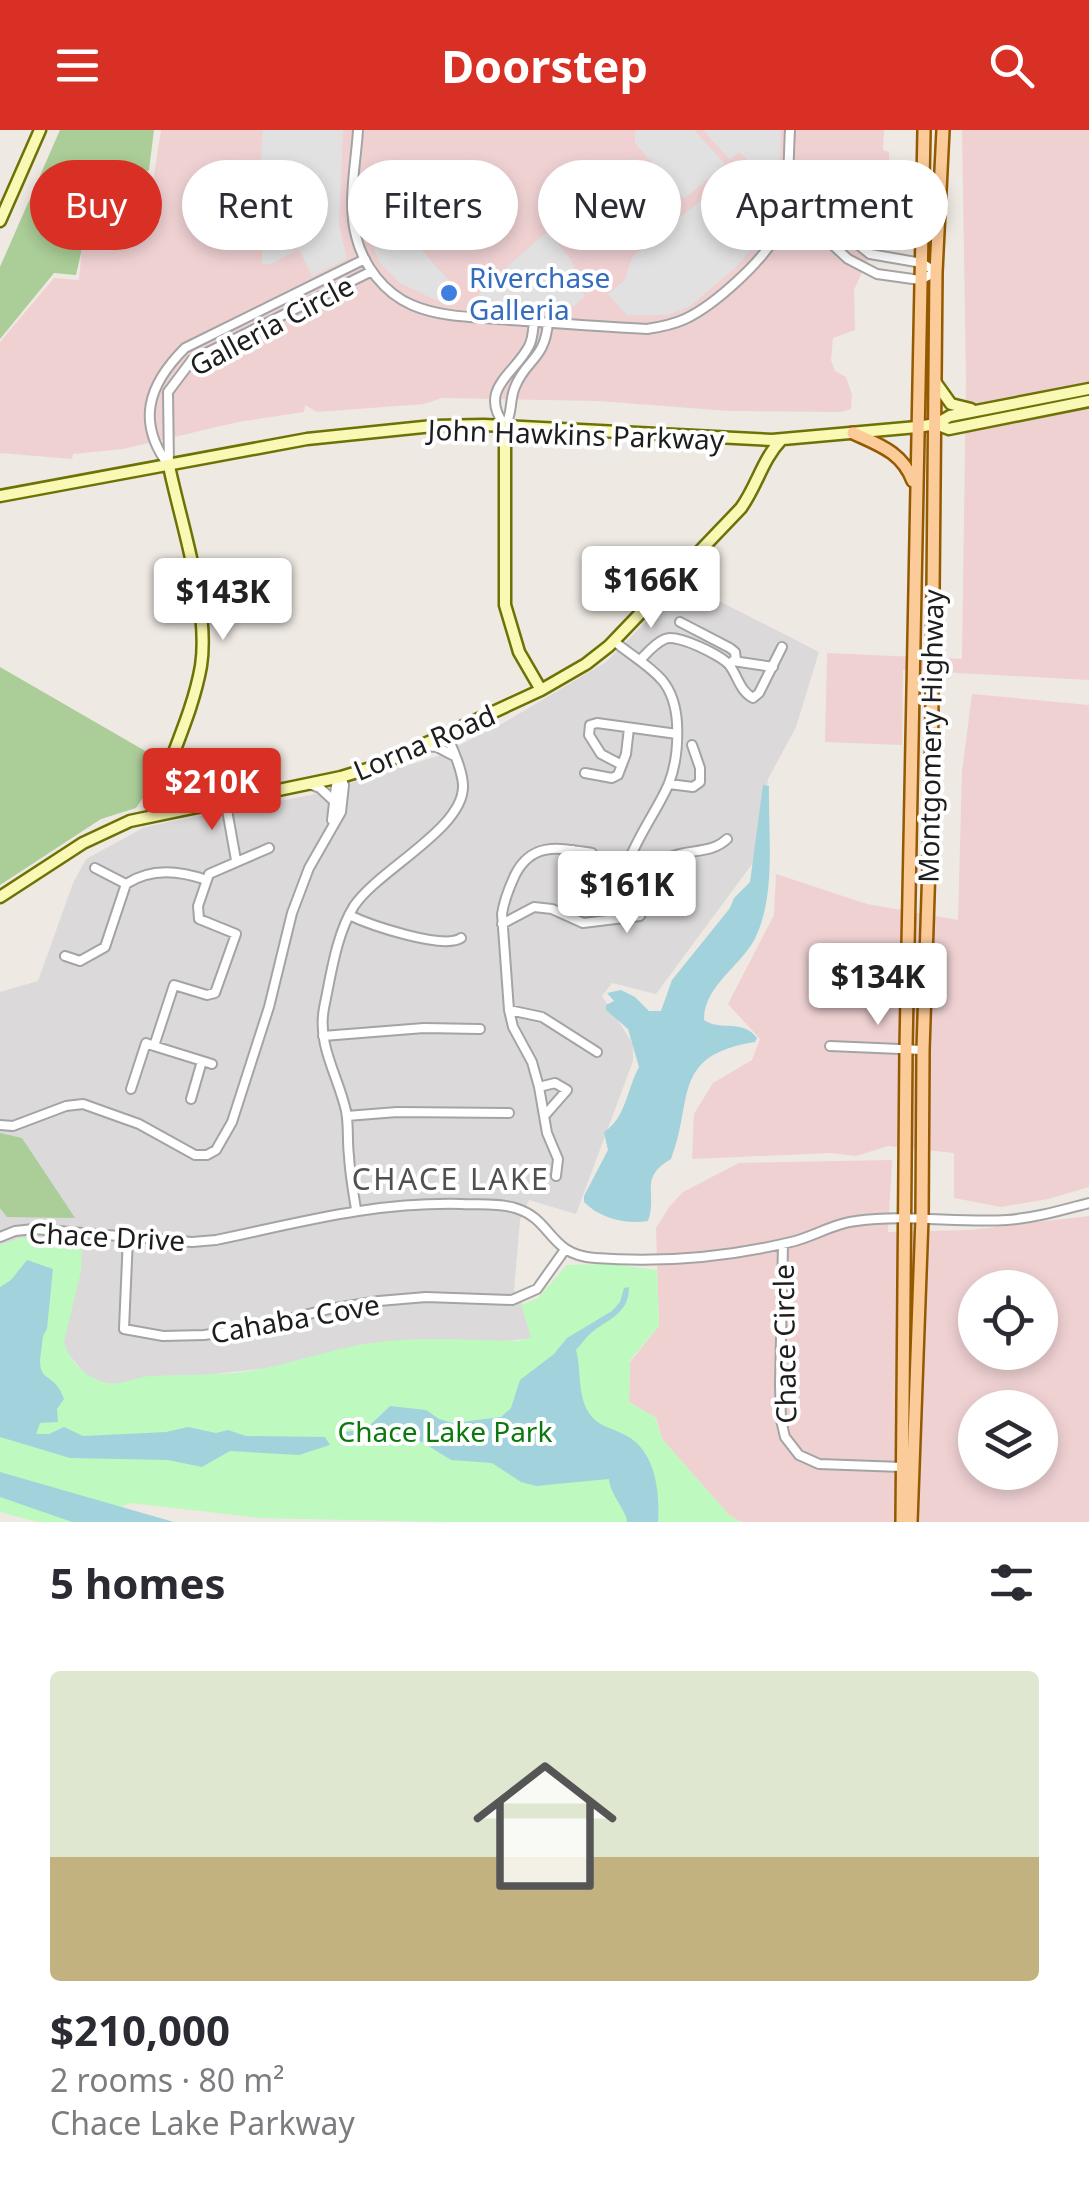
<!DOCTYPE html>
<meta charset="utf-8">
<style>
body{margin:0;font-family:"Noto Sans",sans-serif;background:#f2f2f3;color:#2b2b33;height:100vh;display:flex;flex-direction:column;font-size:38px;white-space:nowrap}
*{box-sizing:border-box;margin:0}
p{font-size:32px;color:#7c7c81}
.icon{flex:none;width:55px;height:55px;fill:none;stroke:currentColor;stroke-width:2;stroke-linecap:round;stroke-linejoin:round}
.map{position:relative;height:1392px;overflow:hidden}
.drawer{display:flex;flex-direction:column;background:#fff;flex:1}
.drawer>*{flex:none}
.top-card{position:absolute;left:30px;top:30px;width:1030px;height:90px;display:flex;gap:20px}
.controls{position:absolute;left:958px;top:1140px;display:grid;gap:20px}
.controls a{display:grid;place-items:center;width:100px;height:100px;border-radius:50%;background:#fff;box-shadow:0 5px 15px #0003;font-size:50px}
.price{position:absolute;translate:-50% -85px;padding:0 22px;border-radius:10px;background:#fff;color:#222;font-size:32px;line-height:65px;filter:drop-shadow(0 2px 5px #0008)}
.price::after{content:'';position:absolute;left:50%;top:60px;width:30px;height:22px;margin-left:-15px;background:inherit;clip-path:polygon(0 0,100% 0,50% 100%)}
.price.on{background:#d93025;color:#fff}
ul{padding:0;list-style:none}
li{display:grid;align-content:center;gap:20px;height:530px;padding:0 50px}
li span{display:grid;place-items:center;height:310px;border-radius:10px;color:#555}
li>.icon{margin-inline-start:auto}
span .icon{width:180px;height:180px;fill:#fffc;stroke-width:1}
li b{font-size:42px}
h2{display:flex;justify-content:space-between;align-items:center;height:120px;padding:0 50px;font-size:42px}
.pill{padding:0 35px;border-radius:45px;background:#fff;box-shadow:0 5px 15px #0003;font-size:35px;line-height:90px}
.pill.on{background:#d93025;color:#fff}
header{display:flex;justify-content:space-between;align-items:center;height:130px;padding:0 50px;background:#d93025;color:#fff;font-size:45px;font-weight:700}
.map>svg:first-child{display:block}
.residential{fill:#dbd9da}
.commercial{fill:#efd1d2;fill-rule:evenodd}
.forest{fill:#abcd97}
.park{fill:#bef9bf}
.parking{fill:#e1e1e1}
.water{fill:#a2d3dc}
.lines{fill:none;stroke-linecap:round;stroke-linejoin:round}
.street-casing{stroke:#a4a4a4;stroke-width:12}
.secondary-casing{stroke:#6d7205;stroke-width:15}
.primary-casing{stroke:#945a01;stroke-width:16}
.street{stroke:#fff;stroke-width:8}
.secondary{stroke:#f9f8b5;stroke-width:10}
.primary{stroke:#fbcb9a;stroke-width:11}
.shop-dot{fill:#3f7fe0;stroke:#fff;stroke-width:4}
.labels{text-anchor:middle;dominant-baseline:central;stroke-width:8;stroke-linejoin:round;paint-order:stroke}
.shop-label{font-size:28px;fill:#366cbe;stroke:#fff;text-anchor:start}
.street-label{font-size:28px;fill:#1d1d1d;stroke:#fff}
.park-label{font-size:28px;fill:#0c790e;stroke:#fff}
.neighbourhood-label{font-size:30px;letter-spacing:2.5px;fill:#505050;stroke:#fff}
</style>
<header><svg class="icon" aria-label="menu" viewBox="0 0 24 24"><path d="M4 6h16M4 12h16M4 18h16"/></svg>Doorstep<svg class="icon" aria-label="search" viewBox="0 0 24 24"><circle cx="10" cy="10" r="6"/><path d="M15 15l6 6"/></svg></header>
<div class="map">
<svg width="1089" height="1392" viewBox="0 0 1089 1392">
<rect width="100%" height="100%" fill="#eee9e2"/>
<!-- residential -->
<path class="residential" d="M684,453L819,522L796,597L768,649L758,726L656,864L612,853L602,866L633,914V931L576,1084L529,1070L520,1090L514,1160L522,1173L532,1208L118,1255L104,1253L85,1244L66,1221L20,1108L0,1115V862L38,851L73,753L86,729L145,697L311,665L438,626L505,592L606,532Z"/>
<!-- commercial -->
<path class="commercial" d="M161,0H884L883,20L889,22V43L882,98L854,160L855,200L833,208L831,230L835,241L846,247L852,265L851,279L841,282L729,281L599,271L442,268L424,274L317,282L305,275L304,282L238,292L123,319L73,324L72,329L0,323V212L54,148L79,150L84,95L91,93L88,87L116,70L120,74L132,69L133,63L151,64Z
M962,0H1089V550L903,540L902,615L825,612L827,523L962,529L966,248Z
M972,564L1089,575V1057L1048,1069L1001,1077L954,1068V1023L888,1016L856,1026L830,1023L692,1029L694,984L713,953L752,930L760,909L728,874L774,785L776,744L867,774L958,790L962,642Z
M892,1030L888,1102L970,1100L1089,1086V1392H742L730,1386L662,1309L656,1288L629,1272L630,1232L659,1196L656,1098L670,1076L683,1062L739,1033ZM975,1158H1040V1222H975ZM975,1278H1040V1342H975Z"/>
<!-- forest -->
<path class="forest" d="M60,0H154L149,40L89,88L76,145L54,143L0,209V137Z
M0,537L147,622L158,646L136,678L101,689L0,755Z
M0,1003L22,1008L75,1088L7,1087L0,1078Z"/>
<!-- park -->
<path class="park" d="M20,1108L51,1109L82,1115L81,1141L64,1212C69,1232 87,1249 107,1253C122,1256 136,1246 152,1246C183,1244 213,1246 244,1242C285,1236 323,1221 364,1214C415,1206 466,1210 518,1211L531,1207L521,1175L538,1168L567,1135L610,1134L657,1140L659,1196L630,1230L629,1272L655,1287L662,1309L730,1386L742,1392H443L261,1388L131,1373L80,1392H38L0,1382V1115Z"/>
<!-- parking -->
<path class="parking" d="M263,0H343L339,95L347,129L312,146L299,119L271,134H262V110L255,97Z
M635,0H694L725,34L684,69L635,13Z
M703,0H781L780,28L775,34L763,35L750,33L739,22L730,30Z
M740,38L767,71L770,50L775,52L774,80L755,115L735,138L690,176L668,185H627L608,164L625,150L632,127Z
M380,73L458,161L444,174L400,153L379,132L363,89Z
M547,102L570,128L582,154L584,167L566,183L478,176V166L484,157Z"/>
<!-- water -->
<path class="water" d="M763,655L769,656C768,702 776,761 757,804C745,834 703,855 704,890C722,902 742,888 757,908L755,912C670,925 694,971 671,1029C638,1048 658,1063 648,1091C627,1095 599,1088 584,1072V1066L608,1020L604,1002C626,988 627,959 639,937L628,899L606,880V875L614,871L607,863L621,860L635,867L649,881H661L672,850L730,778L734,768L750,752Z
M27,1130L53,1139L47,1199C41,1207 43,1212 41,1222C36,1255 54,1240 64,1269L57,1279L58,1292L40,1293L36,1304H49L64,1297L83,1306L166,1302L188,1297L216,1303L228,1300L246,1306L325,1307L330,1315L299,1325L230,1321L202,1337L168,1330L70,1328L0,1307V1157L11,1150Z
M629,1157C629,1187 604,1189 587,1207C583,1211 580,1216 576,1220C582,1240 576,1268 592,1287C602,1298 616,1299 627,1306C656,1322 660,1363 658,1392H627C627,1381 610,1365 609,1349L536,1356L521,1352L492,1333L451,1330L422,1312L392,1303L343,1311L342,1303L368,1297L390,1276L426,1280L439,1289L453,1293L501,1287L511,1278L520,1250L554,1224L567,1208L612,1181L620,1172L624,1158Z
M0,1342L174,1392H72L0,1367Z"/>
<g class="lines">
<defs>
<path id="street" d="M358,0C356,34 347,73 356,106C363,135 384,163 412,175C442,188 478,187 510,190C556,193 601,197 647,199C660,197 672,195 685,189C713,176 767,129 778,100C790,69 788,32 790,0
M786,75L812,80L822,86L870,124L922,133L936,142
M782,87L811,95L848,129L877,144L920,150L936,142
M534,191C533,199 533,209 529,216C515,244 477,259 505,296C513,283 509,271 515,257C526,229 545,230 548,192
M169,336C136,292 148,255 185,218L365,129
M169,336L168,262L192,230L372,141
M680,492L730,518L735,522L736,530
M614,511C629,524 648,534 662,550C672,562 676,577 677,593C678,612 676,635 669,653C655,689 602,749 629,787L632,769L628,735
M640,530C647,523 655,513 665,509C676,503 723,526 730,536C738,547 740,561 753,568L759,563L782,517
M733,531L773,537
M424,616L437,617L452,625
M622,635L601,624L589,605L590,595L597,593L677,604
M585,643L612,648L618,645L626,624L629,598
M309,654L320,658L336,673
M669,654L693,657L700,652V638L692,615
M225,669L236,730
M332,690L336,656L341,647
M95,738L126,754C152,737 180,741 207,750
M349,785C370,795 443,820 461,808
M502,794L534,777L552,779L583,793L640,786L668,728C688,718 710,725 727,709
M65,826L80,831L105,817L126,754
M509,880L542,887L597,922
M323,906L424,898L480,899
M830,916L923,920
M212,934L154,916L174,855L207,865L215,863L236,804L199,789L198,776L209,744L269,718
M539,957L555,953L567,960L546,984
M131,959L146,913L154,916
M191,969L202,931
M347,986L397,982L509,983
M0,995L13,996L66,976L83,974L139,994L195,1025H207L216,1020L232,992L269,877L292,783L309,738L341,682L344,655L341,647
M556,1046L558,1029L547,1003L539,957L532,932L513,897L509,880L502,784C504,770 509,758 515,745C532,711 560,718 592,723L587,739L573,720
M356,1079C353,1061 350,1044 349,1026C347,1011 349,996 346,981C338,945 317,916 324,878C331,845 336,805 354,776C379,739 465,698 463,655C462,638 453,621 447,605
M0,1107L15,1101L34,1099L192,1112L216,1110C302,1092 372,1072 462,1074C480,1075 499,1073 515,1078C553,1089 548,1125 595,1128C660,1133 728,1127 791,1112C813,1107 834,1093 856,1091C906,1084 957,1093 1007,1090C1035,1088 1062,1080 1089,1073
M128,1107L124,1199L163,1206L204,1205L248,1199L329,1179L379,1171L426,1167L512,1170L537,1159L564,1121
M783,1114L780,1255L781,1290L785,1307L799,1325L819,1334L902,1337"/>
<path id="secondary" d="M0,91L40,0
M936,253L951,274L971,279
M936,294L949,299L1089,271
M505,296V475L519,522L541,560
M0,366L307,309L433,296L484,295L772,310L917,297L936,294L950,286L1089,259
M153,684C166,634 192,587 201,536C210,478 181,394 169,336
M0,767L83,713L130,691L341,647L377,636L541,560L586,534L609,516L741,378C757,356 762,330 781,310"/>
<path id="primary" d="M853,303C879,315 902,322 913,351
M902,1392L906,918L924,0
M911,1392L922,1088L923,920L931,673L936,142L943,0"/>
</defs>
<!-- street casing -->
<use href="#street" class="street-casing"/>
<!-- secondary casing -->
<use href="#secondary" class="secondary-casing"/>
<!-- primary casing -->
<use href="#primary" class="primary-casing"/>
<!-- street -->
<use href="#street" class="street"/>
<!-- secondary -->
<use href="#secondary" class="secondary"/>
<!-- primary -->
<use href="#primary" class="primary"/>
</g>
<!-- markers -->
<circle class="shop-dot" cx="449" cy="163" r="10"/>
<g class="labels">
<!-- shop labels -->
<g class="shop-label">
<text x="469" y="147">Riverchase<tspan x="469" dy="32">Galleria</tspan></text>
</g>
<!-- street labels -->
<g class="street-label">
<text transform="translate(271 195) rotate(-28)">Galleria Circle</text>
<text transform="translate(576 304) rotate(2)">John Hawkins Parkway</text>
<text transform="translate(930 606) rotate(-89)">Montgomery Highway</text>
<text transform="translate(424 612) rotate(-23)">Lorna Road</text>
<text transform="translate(107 1106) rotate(3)">Chace Drive</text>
<text transform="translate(295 1188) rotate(-10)">Cahaba Cove</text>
<text transform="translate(784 1214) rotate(-91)">Chace Circle</text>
</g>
<!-- park labels -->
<g class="park-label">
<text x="445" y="1301">Chace Lake Park</text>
</g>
<!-- neighbourhood labels -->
<g class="neighbourhood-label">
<text x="451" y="1048">CHACE LAKE</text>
</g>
</g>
</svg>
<div class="controls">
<a><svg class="icon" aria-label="locate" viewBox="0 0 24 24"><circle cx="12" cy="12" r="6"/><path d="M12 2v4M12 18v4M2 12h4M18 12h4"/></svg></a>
<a><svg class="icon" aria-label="layers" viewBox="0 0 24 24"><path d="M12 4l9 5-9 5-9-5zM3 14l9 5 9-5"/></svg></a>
</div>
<b class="price" style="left:651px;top:501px">$166K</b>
<b class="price" style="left:223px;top:513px">$143K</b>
<b class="price on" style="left:212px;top:703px">$210K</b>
<b class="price" style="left:627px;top:806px">$161K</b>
<b class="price" style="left:878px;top:898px">$134K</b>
<div class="top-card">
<a class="pill on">Buy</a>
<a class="pill">Rent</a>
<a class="pill">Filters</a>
<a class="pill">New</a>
<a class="pill">Apartment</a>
</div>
</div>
<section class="drawer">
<h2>5 homes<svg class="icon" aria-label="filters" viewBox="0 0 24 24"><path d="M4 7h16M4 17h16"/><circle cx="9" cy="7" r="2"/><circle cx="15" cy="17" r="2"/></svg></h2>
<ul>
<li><span style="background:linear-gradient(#dfe7d0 60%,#c2b280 0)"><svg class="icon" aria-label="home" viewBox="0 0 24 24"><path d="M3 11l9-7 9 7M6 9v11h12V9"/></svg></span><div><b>$210,000</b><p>2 rooms · 80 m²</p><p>Chace Lake Parkway</p></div></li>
</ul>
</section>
